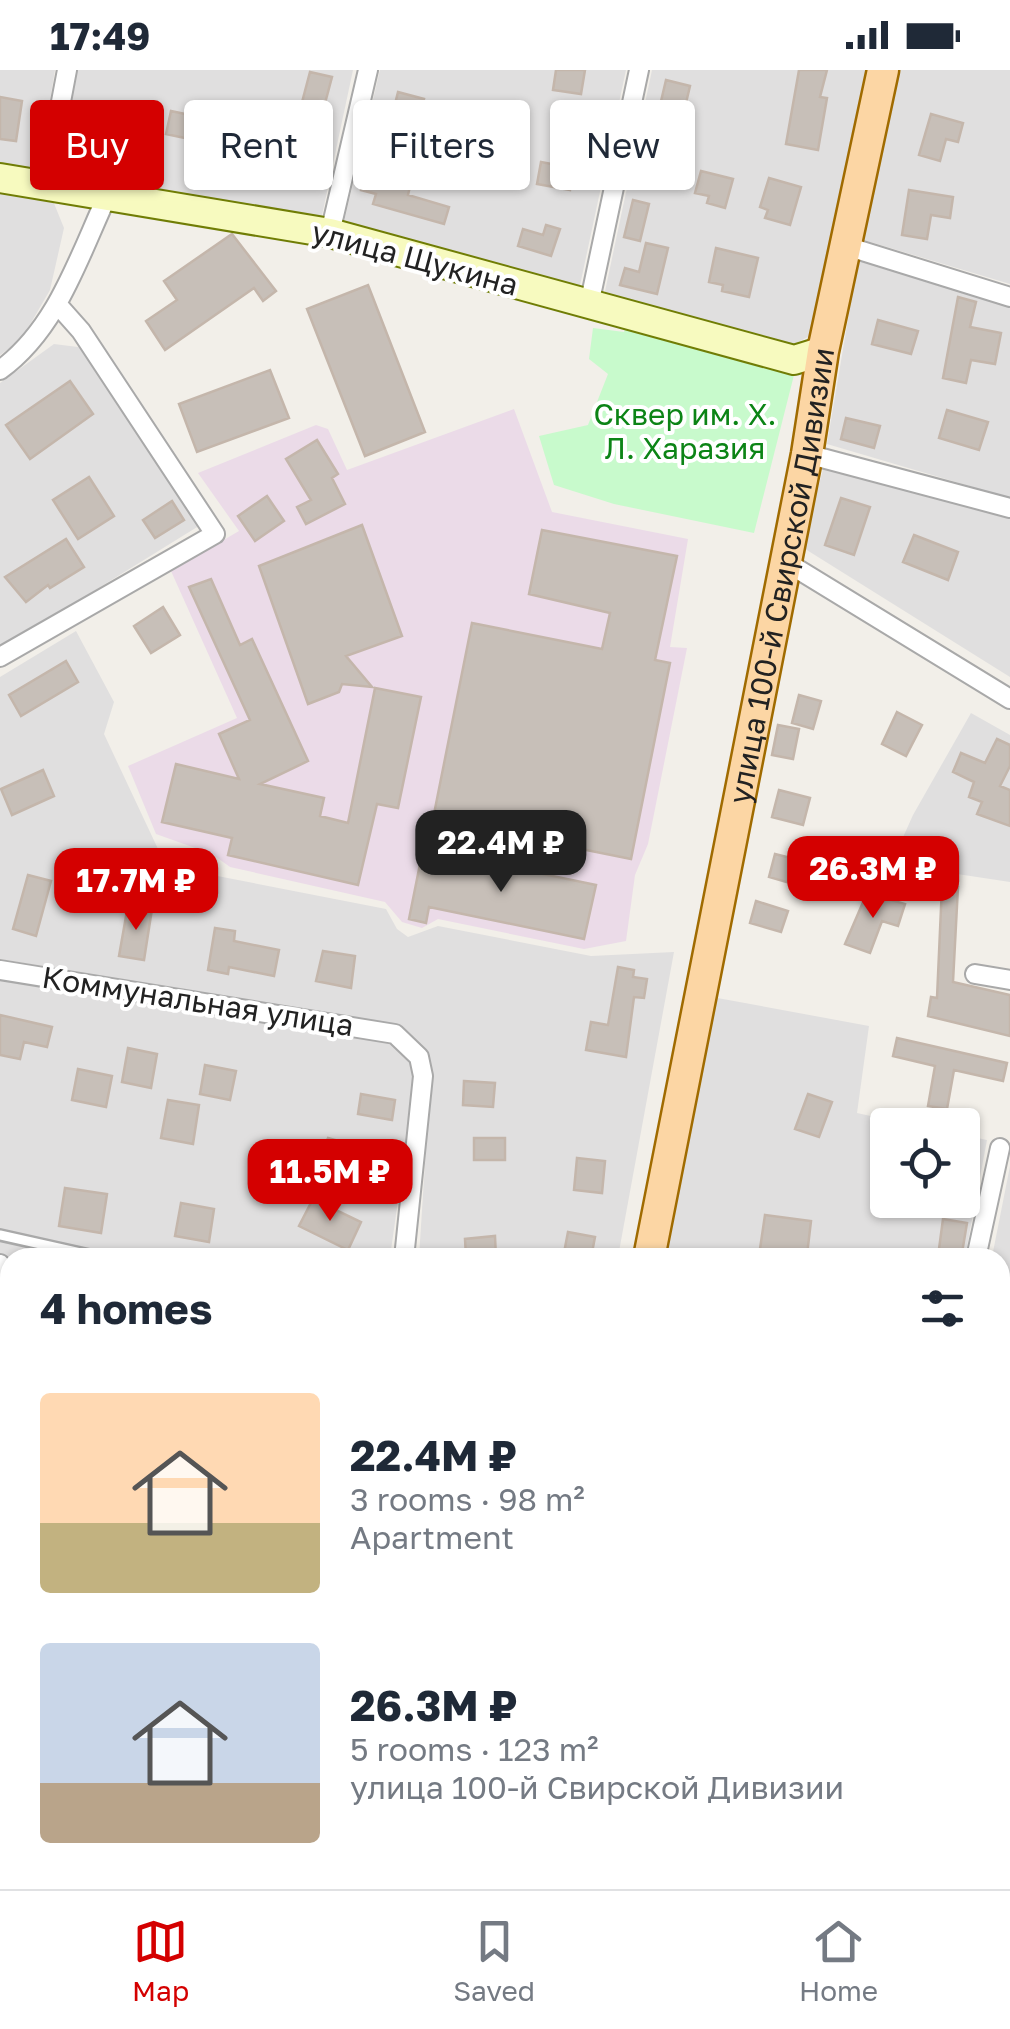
<!DOCTYPE html>
<meta charset="utf-8">
<style>
body{margin:0;font-family:"Golos Text",sans-serif;background:#f2f2f3;color:#1f2937;height:100vh;display:flex;flex-direction:column;font-size:38px;white-space:nowrap}
*{box-sizing:border-box;margin:0}
p{font-size:32px;color:#747a83}
.icon{flex:none;width:55px;height:55px;fill:none;stroke:currentColor;stroke-width:2;stroke-linecap:round;stroke-linejoin:round}
.map{position:relative;flex:1;overflow:hidden}
.details{position:absolute;left:0px;top:1178px;width:1010px;height:642px;display:flex;flex-direction:column;background:#fff;border-radius:30px 30px 0 0;box-shadow:0 2px 8px #0004}
.details>*{flex:none}
.banner{position:absolute;left:30px;top:30px;width:950px;height:90px;display:flex;gap:20px}
.buttons{position:absolute;left:870px;top:1038px;display:grid;gap:20px}
.buttons a{display:grid;place-items:center;width:110px;height:110px;border-radius:10px;background:#fff;box-shadow:0 2px 8px #0004;font-size:50px}
.price{position:absolute;translate:-50% -85px;padding:0 22px;border-radius:20px;background:#d40000;color:#fff;font-size:32px;line-height:65px;filter:drop-shadow(0 2px 5px #0008)}
.price::after{content:'';position:absolute;left:50%;top:60px;width:30px;height:22px;margin-left:-15px;background:inherit;clip-path:polygon(0 0,100% 0,50% 100%)}
.price.on{background:#222;color:#fff}
ul{padding:0;list-style:none}
li{display:flex;align-items:center;gap:30px;height:250px;padding:0 40px}
li span{display:grid;place-items:center;flex:none;width:280px;height:200px;border-radius:10px;color:#555}
li>.icon{margin-inline-start:auto}
span .icon{width:120px;height:120px;fill:#fffc;stroke-width:1}
li b{font-size:42px}
h2{display:flex;justify-content:space-between;align-items:center;height:120px;padding:0 40px;font-size:42px}
.chip{padding:0 35px;border-radius:10px;background:#fff;box-shadow:0 2px 8px #0004;font-size:35px;line-height:90px}
.chip.on{background:#d40000;color:#fff}
.status{display:flex;justify-content:space-between;align-items:center;height:70px;padding:0 50px;background:#fff;direction:ltr}
.status svg{height:28px;fill:currentColor}
.tabs{display:flex;justify-content:space-around;align-items:center;height:140px;border-top:2px solid #e0e1e3;background:#fff;font-size:28px;color:#747a83}
.tabs a{display:grid;justify-items:center;gap:5px}
.tabs .on{color:#d40000}
.map>svg:first-child{display:block}
.residential{fill:#e0dfdf}
.industrial{fill:#ebdbe8}
.education{fill:#ffffe5}
.park{fill:#c8facc}
.parking{fill:#e2e2e2}
.building{fill:#c7bfb8;stroke:#c4b6ab;stroke-width:2.5}
.lines{fill:none;stroke-linecap:round;stroke-linejoin:round}
.lane-casing{stroke:#a9a9a9;stroke-width:14}
.street-casing{stroke:#a9a9a9;stroke-width:22}
.secondary-casing{stroke:#707d05;stroke-width:32}
.primary-casing{stroke:#a06b00;stroke-width:35}
.path{stroke:#fa8072;stroke-width:4;stroke-dasharray:5 5;stroke-linecap:butt}
.lane{stroke:#fff;stroke-width:9}
.street{stroke:#fff;stroke-width:18}
.secondary{stroke:#f7fabf;stroke-width:28}
.primary{stroke:#fcd6a4;stroke-width:30}
.labels{text-anchor:middle;dominant-baseline:central;stroke-width:8;stroke-linejoin:round;paint-order:stroke}
.street-label{font-size:30px;fill:#222;stroke:#fff}
.park-label{font-size:30px;fill:#0c8416;stroke:#fff}
</style>
<div class="status"><b>17:49</b><svg viewBox="0 0 49 12"><path d="M0 12V9h3v3zM5 12V6h3v6zM10 12V3h3v9zM15 12V0h3v12zM26 1h20v11H26zM47 4h2v5h-2z"/></svg></div>
<div class="map">
<svg width="1010" height="1819" viewBox="0 0 1010 1819">
<rect width="100%" height="100%" fill="#f2efe9"/>
<!-- residential -->
<path class="residential" d="M0,0H55L38,103L0,96Z
M76,0H353L321,150L58,103Z
M380,0H626L579,220L342,160Z
M652,0H867L812,265L788,277L604,226Z
M891,0H1010V214L857,168Z
M0,117L51,126L64,158L50,220L21,270L0,285Z
M858,190L1010,237V428L827,374Z
M54,274L86,278L202,454L0,579V313Z
M824,396L1010,449V607L802,477Z
M76,561L114,632L104,664L166,796L386,839L397,859L408,867L438,856L591,886L674,882L618,1187H419L431,1000L417,971L394,955L0,889V607Z
M971,643L1010,665V812L891,794L913,745Z
M0,906L390,971L417,997L390,1187L10,1188V1670L0,1673Z
M712,927L869,956L857,1043L912,1055H888V1130H962L963,1065L987,1070L965,1187L667,1188Z
M1010,1096V1424L1000,1422V1188L992,1187Z
M10,1723V1810H278L282,1819H0V1727Z
M1000,1796L1010,1798V1819H597L600,1810H1000Z
M293,1810H449L433,1819H296Z"/>
<!-- industrial -->
<path class="industrial" d="M514,339L552,442L688,469L670,577L687,578L648,774L635,805L626,871L584,879L438,849L422,858L402,852L385,832L230,797L212,784L156,764L128,696L237,648L171,501L239,461L198,403L316,355L328,359L347,400Z"/>
<!-- education -->
<path class="education" d="M1000,1482L1010,1484V1777L1000,1775Z"/>
<!-- park -->
<path class="park" d="M626,256L794,305L754,463L614,434L554,415L539,366L588,355L608,304L589,289L593,258L624,262Z"/>
<!-- parking -->
<path class="parking" d="M4,1746L10,1753V1810H54L60,1819H0V1749Z"/>
<!-- building -->
<path class="building" d="M556,0H585L581,24L553,20Z
M799,0H827L820,27L827,28L818,80L786,74Z
M310,2L332,7L324,37L314,35L305,91L273,85L278,53L296,55Z
M666,10L690,16L682,50L658,44Z
M398,22L424,29L419,47L436,51L430,73L388,62Z
M0,27L22,31L16,71L0,69Z
M171,41L204,48L199,71L166,64Z
M931,44L963,53L958,72L946,69L940,91L919,85Z
M89,54L133,60L129,93L85,88Z
M541,92L573,98L570,120L537,114Z
M368,93L413,104L408,125L449,137L444,154L373,134L376,124L361,120Z
M701,101L733,109L725,138L707,133L709,126L695,123Z
M769,108L801,117L790,155L765,148L768,140L760,137Z
M909,120L953,127L950,148L931,145L927,169L902,165Z
M633,130L649,134L640,171L624,167Z
M546,155L560,159L551,186L518,176L523,159L543,165Z
M232,164L276,221L263,231L254,218L165,280L146,251L177,230L164,211Z
M646,173L668,178L657,224L620,215L625,198L639,202Z
M716,178L758,188L749,227L722,221L723,215L709,212Z
M368,215L425,362L365,386L307,239Z
M958,227L976,232L970,257L1001,263L995,294L971,290L966,313L943,308Z
M878,250L918,261L911,284L872,274Z
M270,300L289,348L197,382L179,334Z
M70,311L93,344L30,389L6,355Z
M947,340L988,352L979,380L939,368Z
M846,348L880,356L874,378L841,369Z
M317,370L338,404L332,408L345,434L306,454L297,437L311,430L286,389Z
M89,407L114,446L78,469L53,430Z
M267,426L284,451L255,471L238,446Z
M841,428L870,437L854,485L825,475Z
M172,431L184,450L155,468L143,450Z
M362,455L402,566L346,586L372,617L342,614L339,622L308,634L259,496Z
M542,460L677,486L655,590L670,593L631,789L433,749L472,553L602,579L610,543L529,524Z
M914,465L958,482L948,510L903,492Z
M66,469L84,497L50,518L48,515L26,532L5,507Z
M211,509L240,575L252,569L308,691L260,714L324,728L320,746L348,753L375,618L421,627L398,738L377,734L358,815L228,785L232,768L162,752L176,694L239,709L219,664L250,650L189,517Z
M163,537L180,565L151,583L134,556Z
M66,591L78,612L21,646L9,625Z
M799,625L821,631L813,659L792,653Z
M897,642L922,655L906,686L882,674Z
M778,655L799,659L793,689L772,685Z
M997,669L1010,675V696L1000,716L1010,720V756L977,744L982,732L969,727L974,712L953,702L961,683L985,693Z
M43,700L54,726L12,745L1,719Z
M779,720L810,728L803,755L772,747Z
M423,779L596,815L584,869L429,837L426,853L409,849Z
M775,784L806,792L800,816L769,807Z
M28,805L51,811L36,866L13,859Z
M942,816L958,817L953,912L1010,925V966L928,946L931,927L937,928Z
M867,823L905,834L898,856L882,851L870,883L845,874Z
M756,831L788,841L781,862L750,853Z
M128,835L152,839L144,890L119,886Z
M215,858L235,861L234,871L279,880L274,906L229,897L228,904L208,900Z
M323,881L355,886L351,918L316,911Z
M618,897L634,900L633,907L647,909L644,928L634,927L626,987L586,980L591,952L608,955Z
M0,945L52,957L47,977L24,972L20,989L0,985Z
M897,968L1007,993L1003,1011L954,1000L947,1039L928,1036L935,996L893,986Z
M128,978L157,984L151,1018L122,1012Z
M205,995L236,1001L230,1030L200,1024Z
M78,999L112,1006L106,1037L72,1030Z
M464,1011L495,1013L493,1037L463,1035Z
M361,1024L395,1030L392,1050L358,1044Z
M808,1024L832,1032L819,1067L795,1059Z
M168,1030L199,1035L193,1074L161,1068Z
M328,1068L387,1085L379,1108L320,1089Z
M474,1068H505V1090H474Z
M282,1079L327,1093L319,1117L274,1103Z
M577,1088L605,1091L602,1123L574,1120Z
M65,1118L107,1124L101,1163L59,1156Z
M313,1129L361,1152L348,1180L299,1156Z
M181,1133L214,1139L209,1172L175,1166Z
M765,1145L811,1151L807,1185L760,1179Z
M943,1149L967,1153L962,1183L939,1179Z
M568,1162L595,1167L591,1188H563Z
M495,1166L496,1188H466L465,1169Z"/>
<g class="lines">
<defs>
<path id="lane" d="M0,1165L103,1188
M0,1331L10,1330
M0,1455L10,1453
M0,1565L10,1562
M0,1721L10,1734
M1000,1785L1010,1788
M66,1810L73,1819"/>
<path id="street" d="M45,116L67,0
M330,163L368,0
M846,176L1010,227
M589,235L639,0
M0,300C57,259 79,186 108,124
M807,384L1010,438
M786,492L1010,629
M0,587L215,464L81,261L57,234
M0,900L395,964L419,987L423,1006L404,1188
M975,904L1010,910
M976,1188L1000,1078
M0,1194L10,1208
M286,1810L289,1819
M473,1810L514,1816
M451,1819L461,1810"/>
<path id="secondary" d="M0,108L330,163L794,290L823,281
M1000,1454L1010,1456
M0,1702L10,1698"/>
<g id="primary">
<path id="s1" d="M649,1188L807,384L823,281L883,0"/>
<path d="M514,1819L516,1810"/>
</g>
</defs>
<!-- lane casing -->
<use href="#lane" class="lane-casing"/>
<!-- street casing -->
<use href="#street" class="street-casing"/>
<!-- secondary casing -->
<use href="#secondary" class="secondary-casing"/>
<!-- primary casing -->
<use href="#primary" class="primary-casing"/>
<!-- path -->
<path class="path" d="M0,1486L10,1489"/>
<!-- lane -->
<use href="#lane" class="lane"/>
<!-- street -->
<use href="#street" class="street"/>
<!-- secondary -->
<use href="#secondary" class="secondary"/>
<!-- primary -->
<use href="#primary" class="primary"/>
</g>
<g class="labels">
<!-- street labels -->
<g class="street-label">
<text transform="translate(415 188) rotate(15)">улица Щукина</text>
<text stroke="none"><textPath href="#s1" startOffset="695">улица 100-й Свирской Дивизии</textPath></text>
<text transform="translate(198 931) rotate(9)">Коммунальная улица</text>
</g>
<!-- park labels -->
<g class="park-label">
<text x="685" y="344">Сквер им. Х.<tspan x="685" dy="34">Л. Харазия</tspan></text>
</g>
</g>
</svg>
<div class="buttons">
<a><svg class="icon" aria-label="locate" viewBox="0 0 24 24"><circle cx="12" cy="12" r="6"/><path d="M12 2v4M12 18v4M2 12h4M18 12h4"/></svg></a>
</div>
<b class="price on" style="left:501px;top:825px">22.4M ₽</b>
<b class="price" style="left:873px;top:851px">26.3M ₽</b>
<b class="price" style="left:136px;top:863px">17.7M ₽</b>
<b class="price" style="left:330px;top:1154px">11.5M ₽</b>
<div class="banner">
<a class="chip on">Buy</a>
<a class="chip">Rent</a>
<a class="chip">Filters</a>
<a class="chip">New</a>
</div>
<section class="details">
<h2>4 homes<svg class="icon" aria-label="filters" viewBox="0 0 24 24"><path d="M4 7h16M4 17h16"/><circle cx="9" cy="7" r="2"/><circle cx="15" cy="17" r="2"/></svg></h2>
<ul>
<li><span style="background:linear-gradient(#ffd9b3 65%,#c2b280 0)"><svg class="icon" aria-label="home" viewBox="0 0 24 24"><path d="M3 11l9-7 9 7M6 9v11h12V9"/></svg></span><div><b>22.4M ₽</b><p>3 rooms · 98 m²</p><p>Apartment</p></div></li>
<li><span style="background:linear-gradient(#c9d6e8 70%,#b9a48a 0)"><svg class="icon" aria-label="home" viewBox="0 0 24 24"><path d="M3 11l9-7 9 7M6 9v11h12V9"/></svg></span><div><b>26.3M ₽</b><p>5 rooms · 123 m²</p><p>улица 100-й Свирской Дивизии</p></div></li>
</ul>
</section>
</div>
<nav class="tabs">
<a class="on"><svg class="icon" aria-label="map" viewBox="0 0 24 24"><path d="M3 6l6-2 6 2 6-2v14l-6 2-6-2-6 2zM9 4v14M15 6v14"/></svg>Map</a>
<a><svg class="icon" aria-label="saved" viewBox="0 0 24 24"><path d="M7 4h10v16l-5-4-5 4z"/></svg>Saved</a>
<a><svg class="icon" aria-label="home" viewBox="0 0 24 24"><path d="M3 11l9-7 9 7M6 9v11h12V9"/></svg>Home</a>
</nav>
